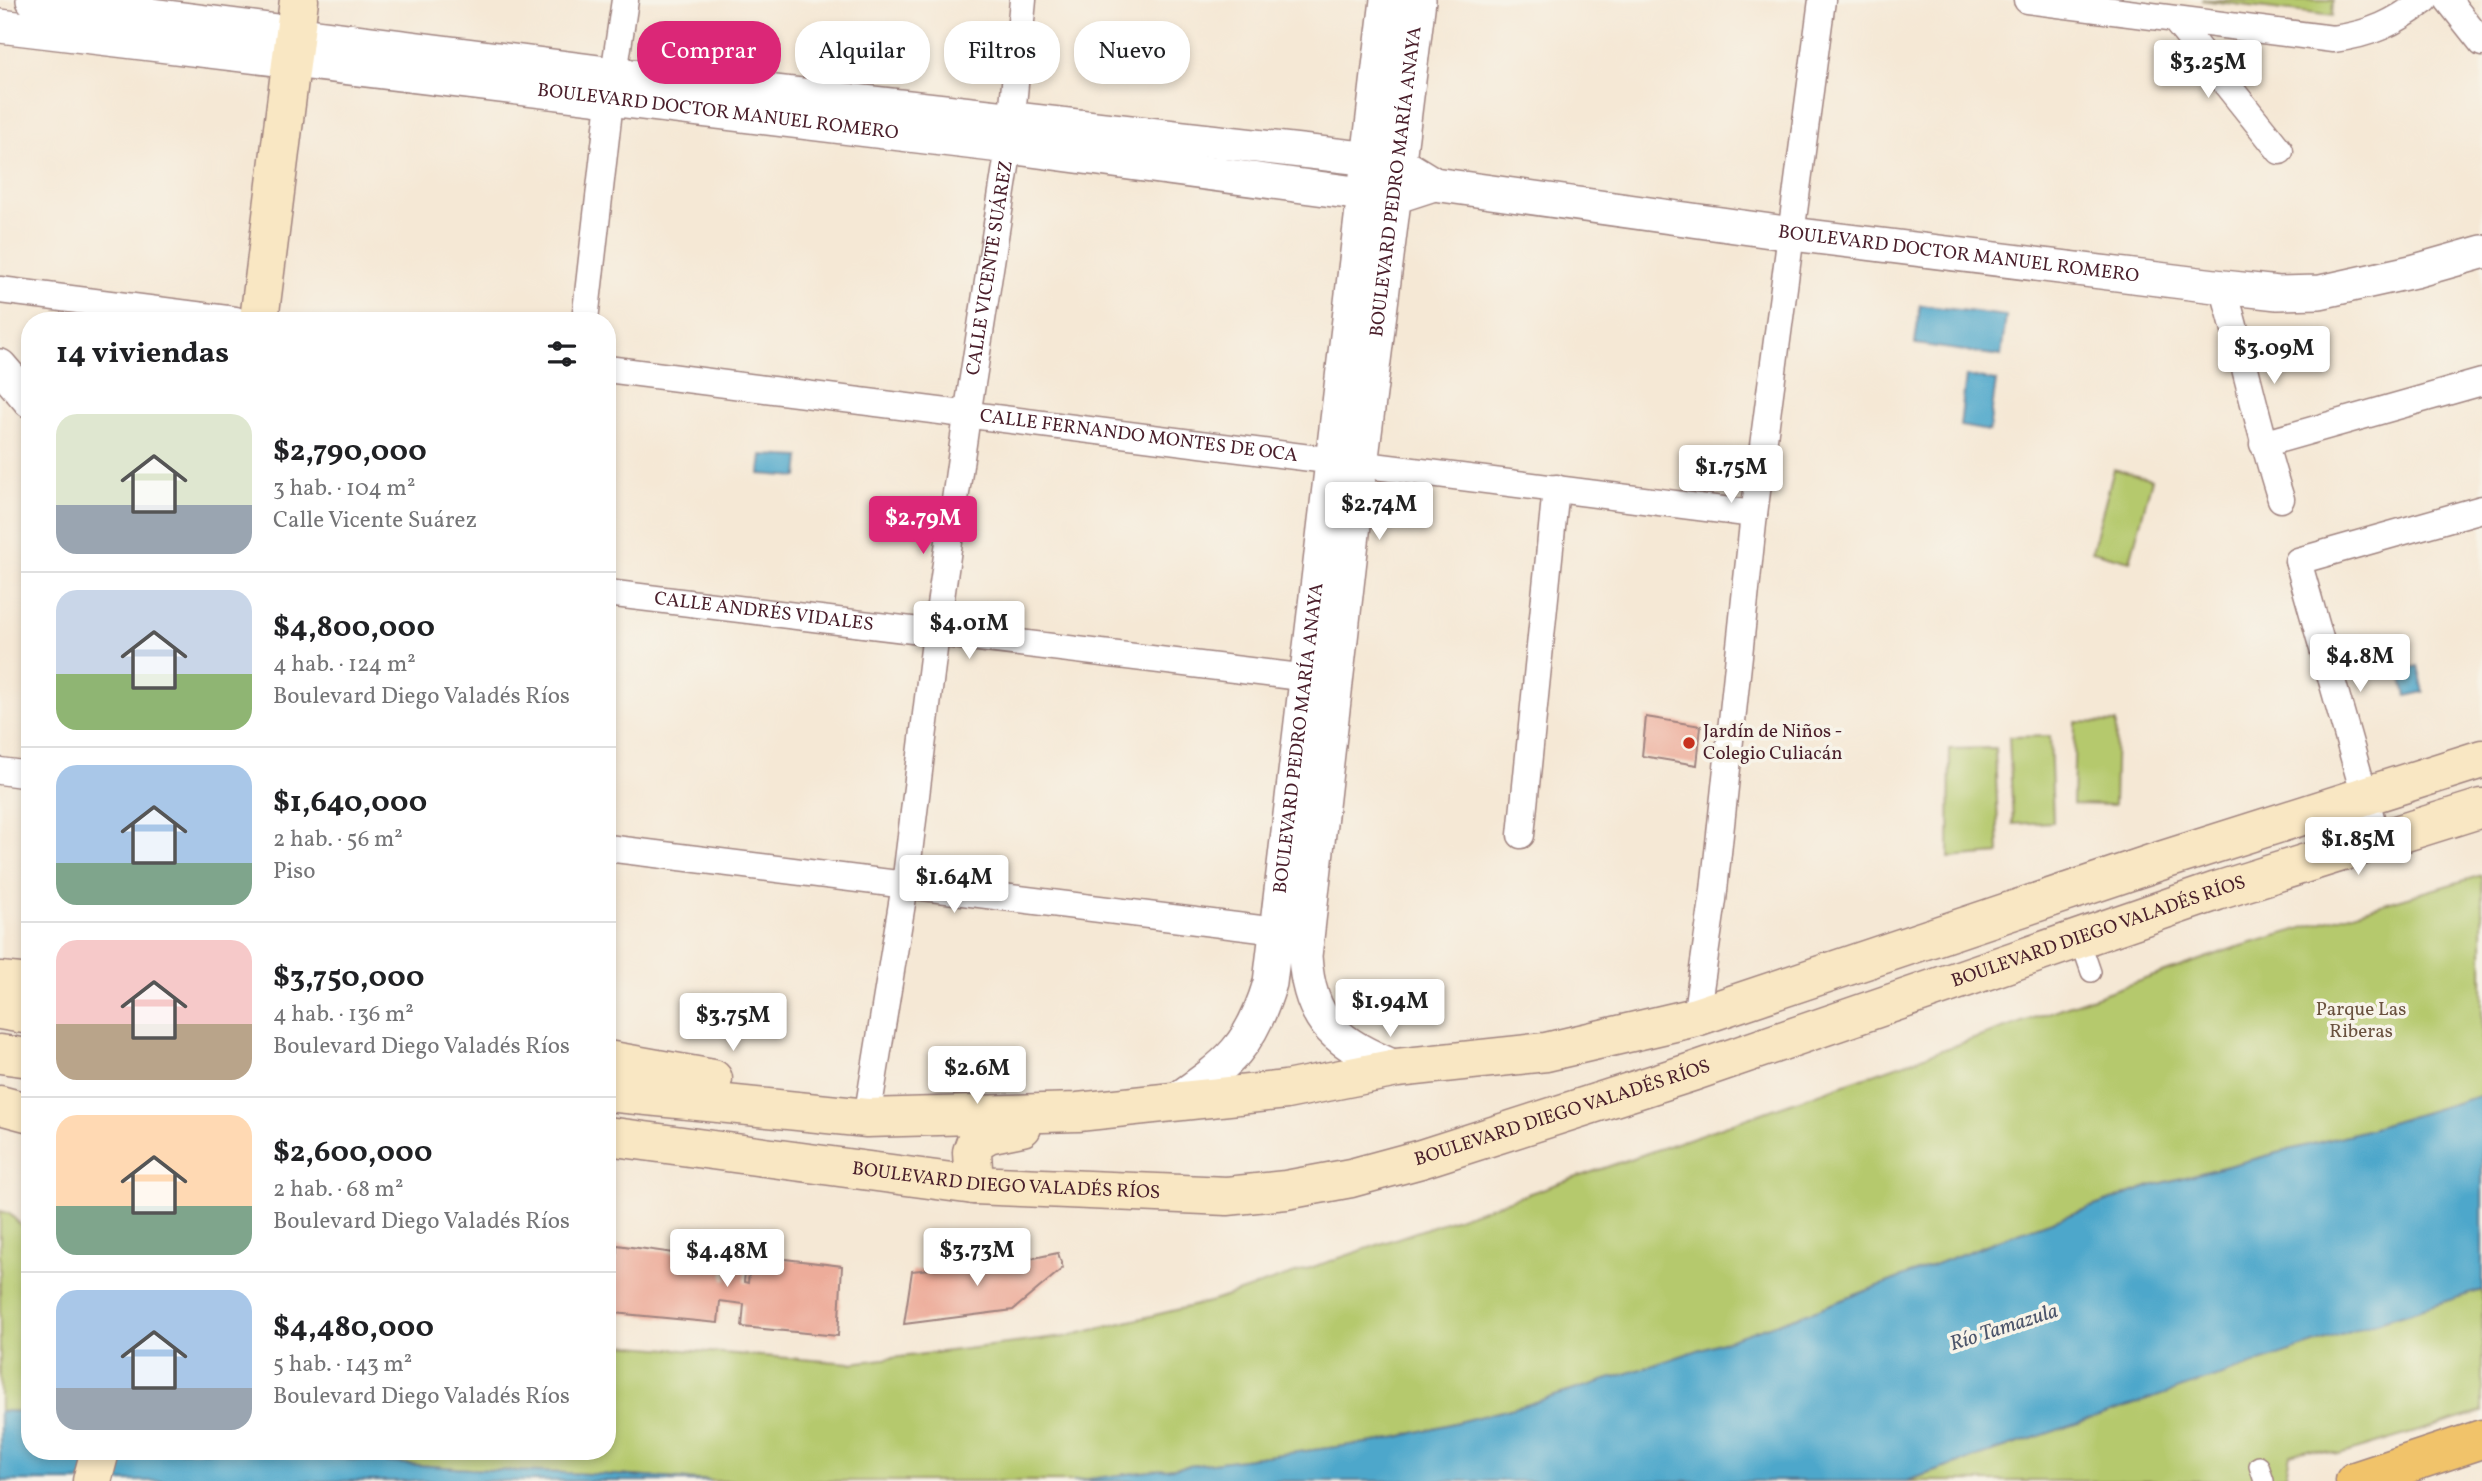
<!DOCTYPE html>
<html lang="es">
<meta charset="utf-8">
<style>
body{margin:0;font-family:Vollkorn,serif;background:#f6f6f6;color:#202124;height:100vh;display:flex;flex-direction:column;font-size:26px;white-space:nowrap}
*{box-sizing:border-box;margin:0}
p{font-size:23px;color:#757577}
.icon{flex:none;width:38px;height:38px;fill:none;stroke:currentColor;stroke-width:2;stroke-linecap:round;stroke-linejoin:round}
.map{position:relative;flex:1;overflow:hidden}
.drawer{position:absolute;left:21px;top:312px;width:595px;height:1148px;display:flex;flex-direction:column;background:#fff;border-radius:28px;box-shadow:0 4px 10px #0003}
.drawer>*{flex:none}
.guide{position:absolute;left:637px;top:21px;width:665px;height:63px;display:flex;gap:14px}
.price{position:absolute;translate:-50% -60px;padding:0 16px;border-radius:7px;background:#fff;color:#222;font-size:23px;line-height:46px;filter:drop-shadow(0 2px 4px #0008)}
.price::after{content:'';position:absolute;left:50%;top:42px;width:21px;height:16px;margin-left:-10px;background:inherit;clip-path:polygon(0 0,100% 0,50% 100%)}
.price.on{background:#db2777;color:#fff}
ul{padding:0;list-style:none}
li{display:flex;align-items:center;gap:21px;height:175px;padding:0 35px}
li+li{border-top:2px solid #e0e0e0}
li span{display:grid;place-items:center;flex:none;width:196px;height:140px;border-radius:21px;color:#555}
li>.icon{margin-inline-start:auto}
span .icon{width:84px;height:84px;fill:#fffc;stroke-width:1}
li b{font-size:30px}
h2{display:flex;justify-content:space-between;align-items:center;height:84px;padding:0 35px;font-size:30px}
.chip{padding:0 24px;border-radius:28px;background:#fff;box-shadow:0 4px 10px #0003;font-size:24px;line-height:63px}
.chip.on{background:#db2777;color:#fff}
.map>svg:first-child{display:block}
.green{fill:#b5c96d;stroke:#80744c;stroke-width:2}
.water{fill:#4ea7cb;stroke:#4c637b;stroke-width:2}
.building{fill:#edac9a}
.lines{fill:none;stroke-linecap:round;stroke-linejoin:round}
.pedestrian-casing{stroke:#a08480;stroke-width:22}
.minor-casing{stroke:#a08480;stroke-width:29}
.tertiary-casing{stroke:#a08480;stroke-width:36}
.secondary-casing{stroke:#a08480;stroke-width:41}
.primary-casing{stroke:#a08480;stroke-width:41}
.pedestrian{stroke:#fff;stroke-width:19}
.minor{stroke:#fff;stroke-width:26}
.tertiary{stroke:#fff;stroke-width:33}
.secondary{stroke:#f9e7c3;stroke-width:38}
.primary{stroke:#f1c36a;stroke-width:38}
.poi-dot{fill:#c8321e;stroke:#f7f3e8;stroke-width:2.5}
.labels{text-anchor:middle;dominant-baseline:central;stroke-width:7;stroke-linejoin:round;paint-order:stroke}
.street-label{font-size:19px;fill:#4a1f2b;stroke:#f7f3e8}
.poi-label{font-size:19px;fill:#4a1f2b;stroke:#f7f3e8;text-anchor:start}
.park-label{font-size:19px;fill:#6a523f;stroke:#f7f3e8}
.water-label{font-size:21px;font-style:italic;fill:#4c556b;stroke:#f7f3e8}
</style>
<div class="map">
<svg width="2482" height="1481" viewBox="0 0 2482 1481">
<rect width="100%" height="100%" fill="#f7f3e8"/>
<filter id="ink" filterUnits="userSpaceOnUse"><feTurbulence type="fractalNoise" baseFrequency=".0143" numOctaves="2"/><feDisplacementMap in="SourceGraphic" scale="14" xChannelSelector="R" yChannelSelector="G"/><feConvolveMatrix kernelMatrix="1 2 1 2 8 2 1 2 1" color-interpolation-filters="sRGB"/></filter>
<filter id="wash" filterUnits="userSpaceOnUse"><feTurbulence type="fractalNoise" baseFrequency=".00686" numOctaves="4" result="noise"/><feDisplacementMap in="SourceGraphic" scale="28" xChannelSelector="R" yChannelSelector="G"/><feGaussianBlur stdDeviation="1.57" result="paint"/><feColorMatrix in="noise" values="0 0 0 0 0 0 0 0 0 0 0 0 0 0 0 0 0 1.4 0 .05"/><feComposite in="paint" operator="in"/></filter>
<g filter="url(#wash)">
<rect width="100%" height="100%" fill="#f5e8d5"/>
<!-- green -->
<path class="green" d="M2201,0H2333L2332,16Z
M2114,469L2152,479L2130,561L2092,551Z
M2075,722L2116,723L2114,805L2073,804Z
M2050,736L2053,822L2013,824L2009,737Z
M1995,748L1999,854L1949,858L1950,749Z
M2482,875V1095L2370,1129L2150,1186L1996,1241L1816,1310L1651,1366L1526,1405L1382,1441L1073,1481H711L615,1475L470,1469L241,1451H607V1344L851,1363L1064,1337L1213,1301L1636,1157L2228,950Z
M0,1211L10,1214L30,1235V1412L0,1411Z
M2482,1290V1412L2339,1455L2308,1449L2290,1454L2286,1475L2267,1481H1906L2394,1317Z"/>
<!-- water -->
<path class="water" d="M1920,305L2006,316L2001,356L1915,344Z
M1966,376L1996,381L1989,431L1960,426Z
M762,455L800,457L798,477L760,474Z
M2418,666L2424,692L2406,696L2400,670Z
M2482,1095V1290L2394,1317L1906,1481H1073L1382,1441L1526,1405L1651,1366L1816,1310L1996,1241L2151,1186L2370,1129Z
M0,1411L30,1412V1451H241L470,1469L615,1475L711,1481H0Z"/>
<g id="blocks">
<!-- building -->
<path class="building" d="M1646,717L1701,726L1697,765L1642,756Z
M607,1236L613,1237L611,1265L616,1266L617,1245L723,1260V1280H727L729,1252L747,1253L744,1282L748,1283L751,1255L842,1266L838,1336L742,1327L744,1304L720,1301L718,1323L614,1313L616,1294H607Z
M1058,1253L1063,1268L1013,1310L904,1324L912,1271L1034,1258Z"/>
</g>
</g>
<g filter="url(#ink)">
<use href="#blocks" fill-opacity="0" stroke="#a08480" stroke-width="2"/>
<g class="lines">
<defs>
<path id="pedestrian" d="M2079,937L2091,972
M2259,1466L2264,1481"/>
<g id="minor">
<path d="M2027,0L2333,39C2372,34 2394,23 2425,0"/>
<path d="M2448,0L2482,43"/>
<path d="M2175,20L2280,151"/>
<path d="M2223,287C2244,357 2258,429 2281,499"/>
<path d="M0,290L235,320"/>
<path d="M585,320L610,101L625,0"/>
<path id="s1" d="M607,369L1754,514"/>
<path d="M2263,444L2482,382"/>
<path id="s2" d="M607,593L1325,680"/>
<path d="M0,771L30,775"/>
<path d="M1521,835L1556,488"/>
<path d="M2377,839L2298,561L2482,509"/>
<path d="M607,848L1293,933"/>
<path d="M1696,1017L1713,900L1754,514L1822,0"/>
<path id="s3" d="M867,1118L905,885L936,633L967,416L1009,147L1023,0"/>
</g>
<g id="tertiary">
<path id="s4" d="M33,0L615,74L1398,162L1434,184L1792,234L2223,287L2278,293L2320,292L2415,271L2482,252"/>
<path id="s5" d="M0,26L1009,147L1363,194L1394,197L1434,184"/>
<path d="M0,366L30,401"/>
<path id="s6" d="M1397,1068C1339,1044 1309,1024 1305,956L1358,489L1419,0"/>
<path id="s7" d="M1172,1103C1227,1064 1250,1050 1270,983L1387,0"/>
</g>
<g id="secondary">
<path d="M259,320L299,0"/>
<path d="M0,981L30,984"/>
<path d="M0,1010L30,1015"/>
<path d="M0,1054L30,1058"/>
<path d="M607,1060L713,1079"/>
<path d="M607,1092L867,1118L1078,1112L1286,1090L1397,1068L1546,1052L1696,1017L2154,863L2482,759"/>
<path d="M0,1105L30,1113"/>
<path id="s8" d="M607,1136L974,1185L1227,1196L1286,1190L1351,1178L1421,1159L1692,1072L2217,891L2482,808"/>
<path d="M974,1185L972,1152L976,1141L988,1134L1022,1127"/>
<path d="M92,1481L100,1451"/>
</g>
<path id="primary" d="M2355,1481L2482,1439"/>
</defs>
<!-- pedestrian casing -->
<use href="#pedestrian" class="pedestrian-casing"/>
<!-- minor casing -->
<use href="#minor" class="minor-casing"/>
<!-- tertiary casing -->
<use href="#tertiary" class="tertiary-casing"/>
<!-- secondary casing -->
<use href="#secondary" class="secondary-casing"/>
<!-- primary casing -->
<use href="#primary" class="primary-casing"/>
<!-- pedestrian -->
<use href="#pedestrian" class="pedestrian"/>
<!-- minor -->
<use href="#minor" class="minor"/>
<!-- tertiary -->
<use href="#tertiary" class="tertiary"/>
<!-- secondary -->
<use href="#secondary" class="secondary"/>
<!-- primary -->
<use href="#primary" class="primary"/>
</g>
</g>
<!-- markers -->
<circle class="poi-dot" cx="1689" cy="743" r="7"/>
<g class="labels">
<!-- street labels -->
<g class="street-label">
<text stroke="none"><textPath href="#s5" startOffset="723">BOULEVARD DOCTOR MANUEL ROMERO</textPath></text>
<text stroke="none"><textPath href="#s6" startOffset="936">BOULEVARD PEDRO MARÍA ANAYA</textPath></text>
<text stroke="none"><textPath href="#s4" startOffset="1946">BOULEVARD DOCTOR MANUEL ROMERO</textPath></text>
<text stroke="none"><textPath href="#s3" startOffset="859">CALLE VICENTE SUÁREZ</textPath></text>
<text stroke="none"><textPath href="#s1" startOffset="536">CALLE FERNANDO MONTES DE OCA</textPath></text>
<text stroke="none"><textPath href="#s2" startOffset="158">CALLE ANDRÉS VIDALES</textPath></text>
<text stroke="none"><textPath href="#s7" startOffset="406">BOULEVARD PEDRO MARÍA ANAYA</textPath></text>
<text stroke="none"><textPath href="#s8" startOffset="1536">BOULEVARD DIEGO VALADÉS RÍOS</textPath></text>
<text stroke="none"><textPath href="#s8" startOffset="970">BOULEVARD DIEGO VALADÉS RÍOS</textPath></text>
<text stroke="none"><textPath href="#s8" startOffset="402">BOULEVARD DIEGO VALADÉS RÍOS</textPath></text>
</g>
<!-- poi labels -->
<g class="poi-label">
<text x="1703" y="732">Jardín de Niños -<tspan x="1703" dy="22">Colegio Culiacán</tspan></text>
</g>
<!-- park labels -->
<g class="park-label">
<text x="2361" y="1010">Parque Las<tspan x="2361" dy="22">Riberas</tspan></text>
</g>
<!-- water labels -->
<g class="water-label">
<text transform="translate(2004 1328) rotate(-18)">Río Tamazula</text>
</g>
</g>
</svg>
<b class="price" style="left:2208px;top:100px">$3.25M</b>
<b class="price" style="left:2274px;top:386px">$3.09M</b>
<b class="price" style="left:1731px;top:505px">$1.75M</b>
<b class="price" style="left:1379px;top:542px">$2.74M</b>
<b class="price on" style="left:923px;top:556px">$2.79M</b>
<b class="price" style="left:969px;top:661px">$4.01M</b>
<b class="price" style="left:2360px;top:694px">$4.8M</b>
<b class="price" style="left:2358px;top:877px">$1.85M</b>
<b class="price" style="left:954px;top:915px">$1.64M</b>
<b class="price" style="left:1390px;top:1039px">$1.94M</b>
<b class="price" style="left:733px;top:1053px">$3.75M</b>
<b class="price" style="left:977px;top:1106px">$2.6M</b>
<b class="price" style="left:977px;top:1288px">$3.73M</b>
<b class="price" style="left:727px;top:1289px">$4.48M</b>
<div class="guide">
<a class="chip on">Comprar</a>
<a class="chip">Alquilar</a>
<a class="chip">Filtros</a>
<a class="chip">Nuevo</a>
</div>
<section class="drawer">
<h2>14 viviendas<svg class="icon" aria-label="filters" viewBox="0 0 24 24"><path d="M4 7h16M4 17h16"/><circle cx="9" cy="7" r="2"/><circle cx="15" cy="17" r="2"/></svg></h2>
<ul>
<li><span style="background:linear-gradient(#dfe7d0 65%,#9aa5b1 0)"><svg class="icon" aria-label="home" viewBox="0 0 24 24"><path d="M3 11l9-7 9 7M6 9v11h12V9"/></svg></span><div><b>$2,790,000</b><p>3 hab. · 104 m²</p><p>Calle Vicente Suárez</p></div></li>
<li><span style="background:linear-gradient(#c9d6e8 60%,#8fb573 0)"><svg class="icon" aria-label="home" viewBox="0 0 24 24"><path d="M3 11l9-7 9 7M6 9v11h12V9"/></svg></span><div><b>$4,800,000</b><p>4 hab. · 124 m²</p><p>Boulevard Diego Valadés Ríos</p></div></li>
<li><span style="background:linear-gradient(#a9c7e8 70%,#7fa58c 0)"><svg class="icon" aria-label="home" viewBox="0 0 24 24"><path d="M3 11l9-7 9 7M6 9v11h12V9"/></svg></span><div><b>$1,640,000</b><p>2 hab. · 56 m²</p><p>Piso</p></div></li>
<li><span style="background:linear-gradient(#f6c9c9 60%,#b9a48a 0)"><svg class="icon" aria-label="home" viewBox="0 0 24 24"><path d="M3 11l9-7 9 7M6 9v11h12V9"/></svg></span><div><b>$3,750,000</b><p>4 hab. · 136 m²</p><p>Boulevard Diego Valadés Ríos</p></div></li>
<li><span style="background:linear-gradient(#ffd9b3 65%,#7fa58c 0)"><svg class="icon" aria-label="home" viewBox="0 0 24 24"><path d="M3 11l9-7 9 7M6 9v11h12V9"/></svg></span><div><b>$2,600,000</b><p>2 hab. · 68 m²</p><p>Boulevard Diego Valadés Ríos</p></div></li>
<li><span style="background:linear-gradient(#a9c7e8 70%,#9aa5b1 0)"><svg class="icon" aria-label="home" viewBox="0 0 24 24"><path d="M3 11l9-7 9 7M6 9v11h12V9"/></svg></span><div><b>$4,480,000</b><p>5 hab. · 143 m²</p><p>Boulevard Diego Valadés Ríos</p></div></li>
</ul>
</section>
</div>
